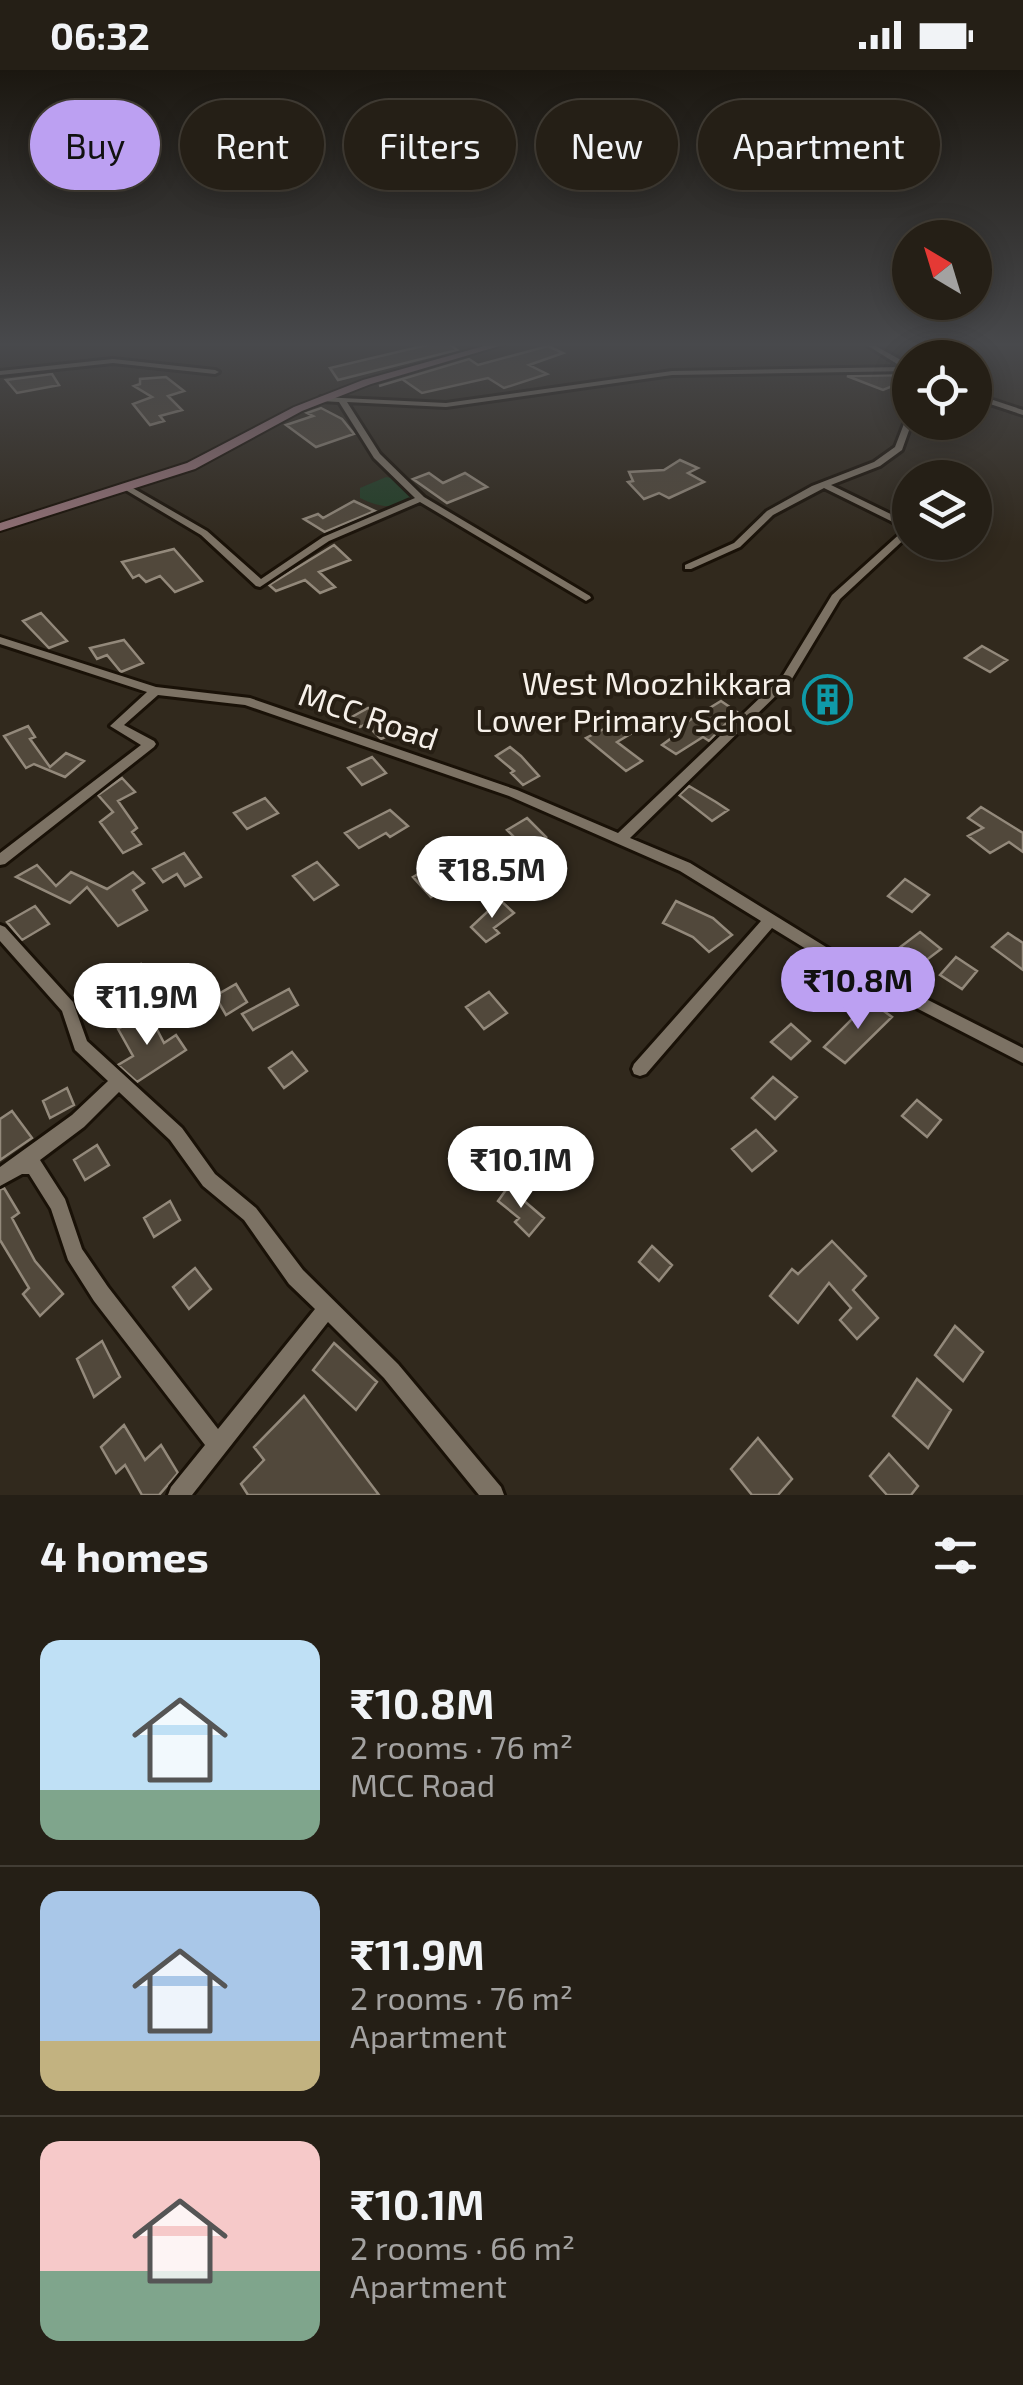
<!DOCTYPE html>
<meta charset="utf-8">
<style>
body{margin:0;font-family:"Exo 2",sans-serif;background:#312c23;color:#f1f3f6;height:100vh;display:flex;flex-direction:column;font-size:38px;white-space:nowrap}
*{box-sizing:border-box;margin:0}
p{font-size:32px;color:#a3a2a1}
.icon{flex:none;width:55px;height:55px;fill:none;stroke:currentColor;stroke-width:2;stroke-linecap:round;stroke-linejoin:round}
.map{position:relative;height:1425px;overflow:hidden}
.drawer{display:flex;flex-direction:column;background:#251f16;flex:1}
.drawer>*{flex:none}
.guide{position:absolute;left:30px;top:30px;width:965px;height:90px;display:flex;gap:20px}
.needle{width:65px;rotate:322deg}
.fabs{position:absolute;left:892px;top:150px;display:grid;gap:20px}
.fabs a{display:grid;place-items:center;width:100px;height:100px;border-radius:50%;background:#251f16;box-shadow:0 5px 25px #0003,0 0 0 2px #423d35;font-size:50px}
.price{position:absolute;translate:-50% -85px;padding:0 22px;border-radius:35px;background:#fff;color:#222;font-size:32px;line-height:65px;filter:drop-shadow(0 2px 5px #0008)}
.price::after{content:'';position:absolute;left:50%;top:60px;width:30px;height:22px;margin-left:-15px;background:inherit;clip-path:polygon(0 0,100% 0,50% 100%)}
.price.current{background:#bca0f2;color:#111}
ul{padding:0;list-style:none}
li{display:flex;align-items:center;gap:30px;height:250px;padding:0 40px}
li+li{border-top:2px solid #423d35}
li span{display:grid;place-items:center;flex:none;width:280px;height:200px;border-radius:20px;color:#555}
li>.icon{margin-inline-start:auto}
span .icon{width:120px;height:120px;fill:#fffc;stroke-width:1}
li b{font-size:42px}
h2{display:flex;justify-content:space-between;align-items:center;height:120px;padding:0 40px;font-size:42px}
.pill{padding:0 35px;border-radius:45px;background:#251f16;box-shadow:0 5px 25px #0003,0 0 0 2px #423d35;font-size:35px;line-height:90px}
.pill.current{background:#bca0f2;color:#111}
.status{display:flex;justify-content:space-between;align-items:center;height:70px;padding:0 50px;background:#251f16;direction:ltr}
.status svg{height:28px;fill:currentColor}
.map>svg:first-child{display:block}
.green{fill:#233f27}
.building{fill:#51483b;stroke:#93897b;stroke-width:2.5}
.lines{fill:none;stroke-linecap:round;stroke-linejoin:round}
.street-casing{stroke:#191107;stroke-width:6}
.secondary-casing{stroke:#191107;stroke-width:4}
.street{fill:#7c7264;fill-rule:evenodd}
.secondary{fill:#917075;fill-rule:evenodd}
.labels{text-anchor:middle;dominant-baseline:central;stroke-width:8;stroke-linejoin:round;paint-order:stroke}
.poi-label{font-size:32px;fill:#f6f0e9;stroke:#271f14;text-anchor:end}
.street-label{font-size:32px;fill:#f6f0e9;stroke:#271f14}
</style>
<div class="status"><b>06:32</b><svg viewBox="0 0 49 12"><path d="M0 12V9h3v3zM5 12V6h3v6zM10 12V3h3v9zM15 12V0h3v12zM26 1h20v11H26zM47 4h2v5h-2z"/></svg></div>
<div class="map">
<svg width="1023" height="1425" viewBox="0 0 1023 1425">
<rect width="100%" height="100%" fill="#31291d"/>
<!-- green -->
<path class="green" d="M386,407L403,410L413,429C393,439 380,438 360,428V418Z"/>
<!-- building -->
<path class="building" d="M431,274H449L457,280L338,310L330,298Z
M548,276L563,283L529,295L547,304L504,318L488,308L422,323L402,309L379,316L469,289L478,295Z
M52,304L59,315L17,323L6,310Z
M910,305V309L883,320L847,306Z
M166,307L184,321L168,326L182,340L160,346L164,351L150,355L133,334L152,327L134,316L140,314V309Z
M321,338L342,349L354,364L316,377L286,355L313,346L307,343Z
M680,390L698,398L688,403L704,412L669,428L659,423L644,429L628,412L633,411L629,402L664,400Z
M429,403L443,413L465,403L487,417L447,433L413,409Z
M354,431L375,441L325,462L304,449L318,444L323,448Z
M334,475L350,490L319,502L335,517L320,523L305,510L276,521L269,515Z
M174,479L202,511L175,522L160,506L146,512L139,505L133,508L122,492Z
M41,543L67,571L49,578L23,551Z
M124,570L143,593L121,602L107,585L97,589L90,578Z
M982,576L1007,590L990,602L965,588Z
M721,631L737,642L709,671L703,667L676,684L662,675L677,664L672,661Z
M368,638L383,651L388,649L399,661L381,669L366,654L360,657L350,648Z
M634,644L647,654L617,672L642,691L626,701L586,668Z
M28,656L35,667L30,669L50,697L66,683L84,691L65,707L34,694L26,698L4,666Z
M510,677L521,686L539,706L523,715L511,703L514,701L496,686Z
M372,687L386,703L362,715L348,698Z
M122,708L135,722L118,731L137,758L132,762L141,774L123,783L100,752L113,742L98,725Z
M689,716L716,732L728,740L712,751L679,725Z
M265,728L278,743L247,759L234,743Z
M981,737L1023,763V782L1009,772L990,783L968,766L983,758L968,748Z
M390,740L408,756L390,767L386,763L359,778L345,763Z
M527,748L546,767L526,779L507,760Z
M184,783L201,807L185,816L177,804L163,812L153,799Z
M317,792L338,815L314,830L293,806Z
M435,794L454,812L431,827L413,807Z
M37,795L56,816L71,802L107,819L133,802L144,813L133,820L147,840L118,856L87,817L70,833L16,807Z
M905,809L929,825L912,842L888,826Z
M500,830L514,843L494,858L499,863L486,872L471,857Z
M676,831L713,848L732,865L709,882L693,867L663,853Z
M35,836L49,854L22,870L7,852Z
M920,862L941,879L920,895L899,878Z
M1008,863L1023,873V900L992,877Z
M956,887L977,901L962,919L940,905Z
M812,892L840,915L818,934L789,910Z
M141,894L153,910L131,925L119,909Z
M236,914L247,932L226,945L215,926Z
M289,919L298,935L253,960L242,944Z
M489,922L507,943L484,959L466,937Z
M870,931L892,947L845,993L824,977Z
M148,942L164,973L176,965L186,980L137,1012L118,995L133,986L118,959Z
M791,954L810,971L791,989L771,972Z
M292,982L307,1001L284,1018L269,998Z
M773,1007L797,1027L775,1049L752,1028Z
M67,1018L74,1035L50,1048L43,1031Z
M917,1030L941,1050L927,1067L902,1046Z
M12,1041L32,1068L0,1090V1049Z
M756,1060L776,1081L752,1101L732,1079Z
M97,1075L109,1095L85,1110L74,1090Z
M508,1117L544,1148L529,1166L515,1152L519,1148L498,1131Z
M4,1118L19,1143L12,1148L35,1191L63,1224L40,1246L23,1224L29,1218L0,1170V1120Z
M170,1131L180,1150L154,1167L144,1148Z
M832,1171L866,1206L853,1220L878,1248L857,1269L840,1250L851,1238L829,1213L798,1253L770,1226L792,1199L798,1204Z
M652,1176L672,1195L659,1211L639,1192Z
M195,1198L211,1219L189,1239L173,1217Z
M955,1256L983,1282L963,1311L935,1285Z
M102,1271L120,1307L94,1327L77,1289Z
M334,1273L377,1312L356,1340L313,1300Z
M917,1309L951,1340L928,1378L893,1346Z
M304,1326L379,1425H248L241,1414L264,1390L254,1377Z
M124,1355L145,1390L161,1375L178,1403L159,1425H142L125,1395L116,1403L101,1377Z
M758,1368L792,1409L778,1425H752L731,1399Z
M889,1384L918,1416L911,1425H887L870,1406Z"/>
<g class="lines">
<defs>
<path id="street" d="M865,274H872L910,295V301L672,305L446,337L347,332L380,384L424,427L590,526L591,528L586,531L420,432L329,471L260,517L256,516L201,465L124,419L131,417L207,461L261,509L323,467L415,428L374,388L339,332L321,331V327L446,333L672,301L902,297Z
M113,289L215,300L219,302L215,304L113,293L0,305V301Z
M975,324L1023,340V345L975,329Z
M907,346H910V352H912L902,380L880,396L831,415L905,451L910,457V464L840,529L790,612L630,768L690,793L839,885L1023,978V993L829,893L772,858L646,1004L640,1006L634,1004L632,999L634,994L761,851L680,801L509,726L245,635L158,625L124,655L154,671L156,674L154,677L5,794L0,795V783L141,675L110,656L147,622L0,574V567L156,617L250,628L517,720L618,763L782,607L832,525L903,461L899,455L824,418L773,445L740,477L691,499H685V495L734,473L767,441L812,416L874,392L895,377Z
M0,855L5,857L73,932L87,971L182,1058L215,1104L256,1138L303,1200L398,1294L501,1417L504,1425H479L384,1308L328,1252L192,1425H168L171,1417L205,1375L94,1231L68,1190L51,1139L29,1104H22L0,1116V1097L72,1045L108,1011L75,980L62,941L0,871ZM119,1022L170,1070L203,1116L244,1150L289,1214L315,1239L218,1359L108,1217L82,1179L65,1129L40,1090L84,1057Z"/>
<path id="secondary" d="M491,274H506L371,314L302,341L195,399L0,461V453L187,393L294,337L363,310Z"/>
</defs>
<!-- street casing -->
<use href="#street" class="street-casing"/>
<!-- secondary casing -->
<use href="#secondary" class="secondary-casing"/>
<!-- street -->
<use href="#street" class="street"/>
<!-- secondary -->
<use href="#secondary" class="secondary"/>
</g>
<!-- sky -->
<linearGradient id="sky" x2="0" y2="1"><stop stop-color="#1b1710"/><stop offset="0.58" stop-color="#48494c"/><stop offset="1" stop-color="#48494c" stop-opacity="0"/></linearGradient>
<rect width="1023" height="473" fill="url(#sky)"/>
<!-- icons -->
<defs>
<symbol id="building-ring" viewBox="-11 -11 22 22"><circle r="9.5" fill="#271f14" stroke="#0f9aa8" stroke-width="1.5"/><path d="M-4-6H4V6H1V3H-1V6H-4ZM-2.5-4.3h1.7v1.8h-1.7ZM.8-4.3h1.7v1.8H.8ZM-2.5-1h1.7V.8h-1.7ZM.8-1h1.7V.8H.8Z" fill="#0f9aa8"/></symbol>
</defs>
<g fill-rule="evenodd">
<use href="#building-ring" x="800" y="602" width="55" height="55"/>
</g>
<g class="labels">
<!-- poi labels -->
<g class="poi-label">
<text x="792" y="612">West Moozhikkara<tspan x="792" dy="37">Lower Primary School</tspan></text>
</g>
<!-- street labels -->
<g class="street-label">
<text transform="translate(369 645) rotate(19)">MCC Road</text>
</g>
</g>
</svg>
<div class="fabs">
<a><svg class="needle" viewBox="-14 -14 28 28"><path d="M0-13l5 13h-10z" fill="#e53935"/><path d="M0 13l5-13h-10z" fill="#a3a2a1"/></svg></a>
<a><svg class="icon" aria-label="locate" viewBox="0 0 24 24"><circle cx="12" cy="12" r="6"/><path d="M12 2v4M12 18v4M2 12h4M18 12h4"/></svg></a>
<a><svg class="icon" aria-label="layers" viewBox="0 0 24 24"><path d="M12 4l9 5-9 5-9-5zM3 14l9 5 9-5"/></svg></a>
</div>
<b class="price" style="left:492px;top:851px">₹18.5M</b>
<b class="price current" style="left:858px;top:962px">₹10.8M</b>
<b class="price" style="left:147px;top:978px">₹11.9M</b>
<b class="price" style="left:521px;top:1141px">₹10.1M</b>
<div class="guide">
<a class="pill current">Buy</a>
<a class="pill">Rent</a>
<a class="pill">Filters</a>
<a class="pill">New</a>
<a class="pill">Apartment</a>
</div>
</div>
<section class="drawer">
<h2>4 homes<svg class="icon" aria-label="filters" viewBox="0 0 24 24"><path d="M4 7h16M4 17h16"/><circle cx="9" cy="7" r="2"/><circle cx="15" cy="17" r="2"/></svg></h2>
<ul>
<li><span style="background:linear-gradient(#bfe0f5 75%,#7fa58c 0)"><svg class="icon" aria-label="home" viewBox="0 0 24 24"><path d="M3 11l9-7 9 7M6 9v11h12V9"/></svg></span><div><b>₹10.8M</b><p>2 rooms · 76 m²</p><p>MCC Road</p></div></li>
<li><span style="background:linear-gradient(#a9c7e8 75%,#c2b280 0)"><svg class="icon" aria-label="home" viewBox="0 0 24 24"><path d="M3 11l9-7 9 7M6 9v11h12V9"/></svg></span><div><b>₹11.9M</b><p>2 rooms · 76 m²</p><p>Apartment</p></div></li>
<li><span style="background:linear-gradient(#f6c9c9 65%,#7fa58c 0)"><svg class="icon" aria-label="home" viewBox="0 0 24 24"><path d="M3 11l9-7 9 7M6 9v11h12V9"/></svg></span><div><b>₹10.1M</b><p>2 rooms · 66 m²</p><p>Apartment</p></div></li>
</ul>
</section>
